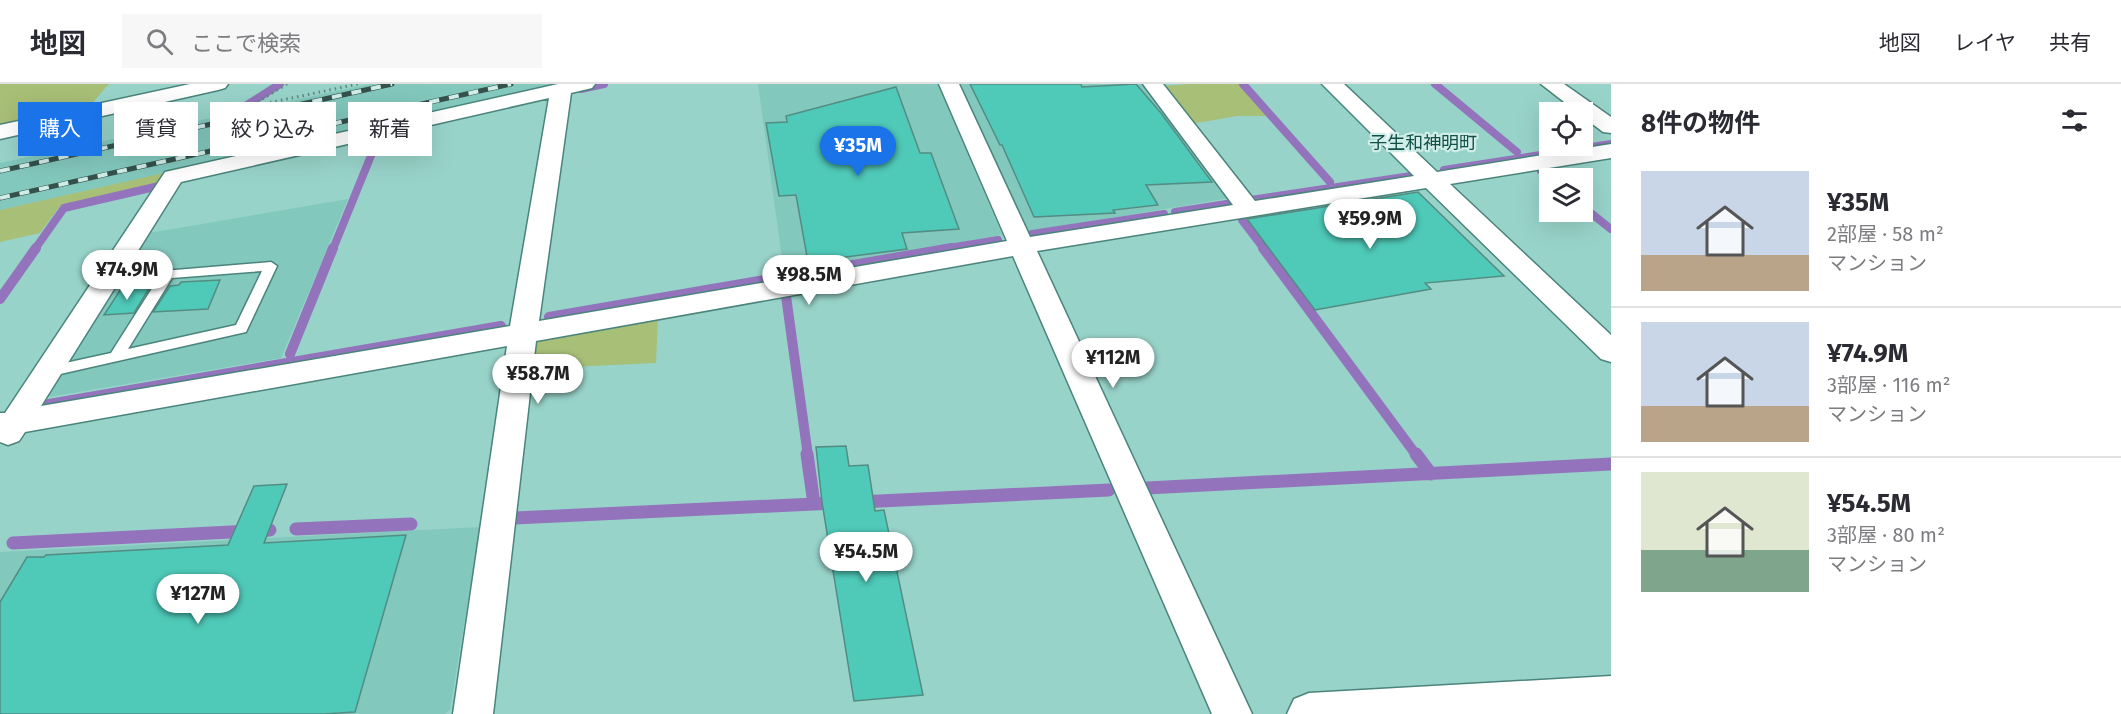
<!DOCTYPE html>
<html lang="ja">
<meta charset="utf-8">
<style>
body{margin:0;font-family:"Fira Sans","Noto Sans JP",sans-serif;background:#f7f7f7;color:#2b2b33;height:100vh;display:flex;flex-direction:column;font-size:22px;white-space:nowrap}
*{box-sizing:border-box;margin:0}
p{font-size:20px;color:#7c7c81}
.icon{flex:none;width:33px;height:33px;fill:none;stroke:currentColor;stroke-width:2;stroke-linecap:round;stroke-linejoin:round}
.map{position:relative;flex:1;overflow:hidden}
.sheet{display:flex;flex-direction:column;background:#fff;width:510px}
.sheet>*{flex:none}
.top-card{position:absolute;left:18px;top:18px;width:570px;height:54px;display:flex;gap:12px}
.tools{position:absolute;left:1539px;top:18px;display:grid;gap:12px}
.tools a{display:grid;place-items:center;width:54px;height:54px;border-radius:0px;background:#fff;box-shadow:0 6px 24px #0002;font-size:30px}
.price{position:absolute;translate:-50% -51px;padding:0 14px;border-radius:21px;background:#fff;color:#222;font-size:20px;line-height:39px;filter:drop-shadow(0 2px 3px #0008)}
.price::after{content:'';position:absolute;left:50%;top:36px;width:18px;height:14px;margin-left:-9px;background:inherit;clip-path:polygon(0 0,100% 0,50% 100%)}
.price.current{background:#1a73e8;color:#fff}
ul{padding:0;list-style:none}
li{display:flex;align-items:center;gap:18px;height:150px;padding:0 30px}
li+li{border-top:2px solid #e1e1e2}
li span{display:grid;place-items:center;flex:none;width:168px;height:120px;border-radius:0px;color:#555}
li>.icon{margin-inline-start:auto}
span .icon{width:72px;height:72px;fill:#fffc;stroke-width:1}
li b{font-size:26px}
h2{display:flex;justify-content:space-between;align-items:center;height:72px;padding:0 30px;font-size:26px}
.pill{padding:0 21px;border-radius:0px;background:#fff;box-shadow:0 6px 24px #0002;font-size:21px;line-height:54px}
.pill.current{background:#1a73e8;color:#fff}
header{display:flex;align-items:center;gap:36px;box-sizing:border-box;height:84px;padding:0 30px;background:#fff;border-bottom:2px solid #e1e1e2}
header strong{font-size:28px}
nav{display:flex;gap:33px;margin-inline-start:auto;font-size:21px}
.search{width:420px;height:54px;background:#f7f7f7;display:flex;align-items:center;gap:15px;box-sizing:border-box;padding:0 21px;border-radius:0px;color:#7c7c81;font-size:22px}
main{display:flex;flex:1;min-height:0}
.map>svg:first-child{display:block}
.built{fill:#83c8bd}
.green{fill:#a8bf77}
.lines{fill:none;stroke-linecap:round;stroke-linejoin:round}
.stream-far2{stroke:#9374bc;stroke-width:8}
.stream-far1{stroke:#9374bc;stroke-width:10}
.stream{stroke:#9374bc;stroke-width:13}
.building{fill:#4fc9b8;stroke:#538c83;stroke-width:1.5}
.service-casing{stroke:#4a847b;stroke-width:3}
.minor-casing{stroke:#4a847b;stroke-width:3}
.tertiary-casing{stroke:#4a847b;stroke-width:3}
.path{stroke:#5e8881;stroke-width:3;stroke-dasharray:1.5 4;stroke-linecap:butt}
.service{fill:#fff;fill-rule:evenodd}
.minor{fill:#fff;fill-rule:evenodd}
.tertiary{fill:#fff;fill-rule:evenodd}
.rail-casing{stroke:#34514c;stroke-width:5}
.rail{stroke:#d0ede8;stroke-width:4;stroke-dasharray:10;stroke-linecap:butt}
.labels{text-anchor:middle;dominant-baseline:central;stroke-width:4.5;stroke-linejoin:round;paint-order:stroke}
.far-quarter-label{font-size:18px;fill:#115048;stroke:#d0ede8}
</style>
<header>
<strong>地図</strong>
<div class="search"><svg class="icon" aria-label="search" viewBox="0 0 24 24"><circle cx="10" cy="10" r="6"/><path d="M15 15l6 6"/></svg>ここで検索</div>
<nav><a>地図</a><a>レイヤ</a><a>共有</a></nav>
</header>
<main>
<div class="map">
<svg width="1611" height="630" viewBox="0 0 1611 630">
<rect width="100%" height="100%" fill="#98d3c9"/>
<!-- built -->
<path class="built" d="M370,0H561L0,126V79Z
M758,0H938L1002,151L784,189Z
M959,0H1143L1229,114L1029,148Z
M348,115L281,274L43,314L149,149Z
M480,443L450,626L445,630H0V468Z"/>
<!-- green -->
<path class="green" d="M0,0H109L87,25L0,43Z
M1190,0H1239L1269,32H1237L1191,40L1162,2Z
M168,88L158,100L60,122L40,149L0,158V126Z
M658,232L656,279L527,285L530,264L538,255Z"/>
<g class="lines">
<!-- stream-far2 -->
<path class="stream-far2" d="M1243,0L1330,98
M1435,0L1517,68
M581,5L604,0
M239,26L280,0
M1444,86L1611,60
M1541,87L1550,94
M1251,116L1411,92
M1582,122L1611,145
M1175,128L1233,119
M1242,136L1264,165
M1032,150L1164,130
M35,165L64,124L159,102
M333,165L379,52
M943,165L998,156"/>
<!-- stream-far1 -->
<path class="stream-far1" d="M1263,164L1417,372
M786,212L808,372
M0,215L36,164
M549,233L952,164
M290,270L333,164
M49,320L501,242"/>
<!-- stream -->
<path class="stream" d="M807,370L814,420
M1416,370L1431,390
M1147,404L1611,380
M859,418L1109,406
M515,434L835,419
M296,445L411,440
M13,459L270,446"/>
</g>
<!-- building -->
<path class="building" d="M970,0H1081L1082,3L1136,0L1161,29L1212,98L1146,101L1158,121L1113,126L1115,129L1034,133L1002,61H1000Z
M896,3L920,69H931L959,145L902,149L907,165L808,178L796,111L779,112L766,39L787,38L786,32Z
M1418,108L1504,192L1425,199L1431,205L1315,226L1247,135Z
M220,196L208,225L153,228L170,202L179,201L181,198Z
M150,203L134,229L104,231L121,205Z
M846,362L849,382L868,381L875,427L884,426L923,611L854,617L822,418L816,363Z
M287,400L264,459L406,451L355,628L324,630H0V518L27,473H44L46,471L228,461L254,402Z"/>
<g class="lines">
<defs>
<path id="service" d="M271,178L277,182L246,248L47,293L40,288L47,283L111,269L163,187ZM262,187L236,241L128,265L172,194Z"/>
<path id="minor" d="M190,0H228L225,4L218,6L0,55V41Z
M558,0H595L592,4L571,9L539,237L1007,157L939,0H959L1030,153L1233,121L1143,0H1163L1255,117L1414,92L1322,0H1344L1437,88L1611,60V74L1450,100L1611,251V278L1601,275L1426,104L1037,167L1252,630H1212L1013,172L536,257L493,630H453L507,262L25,348L19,357L8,361L0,358V329H5L165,88ZM549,14L510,242L41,322L181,98Z
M1541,0H1564L1611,33V49L1603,48L1582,32V28H1577Z"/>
<path id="tertiary" d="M1611,592V630H1287L1294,615L1309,609Z"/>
</defs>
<!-- service casing -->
<use href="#service" class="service-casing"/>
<!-- minor casing -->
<use href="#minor" class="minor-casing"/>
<!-- tertiary casing -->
<use href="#tertiary" class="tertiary-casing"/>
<!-- path -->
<path class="path" d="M287,0L249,23L358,0"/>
<!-- service -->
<use href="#service" class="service"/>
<!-- minor -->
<use href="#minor" class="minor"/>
<!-- tertiary -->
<use href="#tertiary" class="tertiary"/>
<defs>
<path id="rail" d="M0,87L392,0
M0,114L511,0"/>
</defs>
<!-- rail casing -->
<use href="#rail" class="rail-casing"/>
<!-- rail -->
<use href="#rail" class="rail"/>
</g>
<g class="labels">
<!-- far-quarter labels -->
<g class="far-quarter-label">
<text x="1423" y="59">子生和神明町</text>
</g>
</g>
</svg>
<div class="tools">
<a><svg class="icon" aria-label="locate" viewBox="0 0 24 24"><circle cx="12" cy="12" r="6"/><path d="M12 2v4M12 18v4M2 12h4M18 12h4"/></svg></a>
<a><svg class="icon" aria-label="layers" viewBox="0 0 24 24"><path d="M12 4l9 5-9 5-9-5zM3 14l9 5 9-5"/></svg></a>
</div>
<b class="price current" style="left:858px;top:93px">¥35M</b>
<b class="price" style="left:1370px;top:166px">¥59.9M</b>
<b class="price" style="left:127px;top:217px">¥74.9M</b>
<b class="price" style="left:809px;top:222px">¥98.5M</b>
<b class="price" style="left:1113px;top:305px">¥112M</b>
<b class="price" style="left:538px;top:321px">¥58.7M</b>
<b class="price" style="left:866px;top:499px">¥54.5M</b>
<b class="price" style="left:198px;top:541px">¥127M</b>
<div class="top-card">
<a class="pill current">購入</a>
<a class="pill">賃貸</a>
<a class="pill">絞り込み</a>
<a class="pill">新着</a>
</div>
</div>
<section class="sheet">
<h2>8件の物件<svg class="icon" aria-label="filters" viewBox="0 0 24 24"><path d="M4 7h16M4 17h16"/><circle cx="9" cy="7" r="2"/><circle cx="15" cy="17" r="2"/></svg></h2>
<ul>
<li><span style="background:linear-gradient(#c9d6e8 70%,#b9a48a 0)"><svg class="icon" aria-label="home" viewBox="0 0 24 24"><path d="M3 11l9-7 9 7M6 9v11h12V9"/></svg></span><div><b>¥35M</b><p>2部屋 · 58 m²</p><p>マンション</p></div></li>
<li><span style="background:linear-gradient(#c9d6e8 70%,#b9a48a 0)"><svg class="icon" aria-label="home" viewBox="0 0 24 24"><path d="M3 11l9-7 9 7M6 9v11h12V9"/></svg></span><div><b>¥74.9M</b><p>3部屋 · 116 m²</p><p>マンション</p></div></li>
<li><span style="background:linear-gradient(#dfe7d0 65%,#7fa58c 0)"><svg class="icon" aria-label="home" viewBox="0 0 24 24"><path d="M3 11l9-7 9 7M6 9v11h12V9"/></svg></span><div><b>¥54.5M</b><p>3部屋 · 80 m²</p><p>マンション</p></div></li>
</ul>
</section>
</main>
